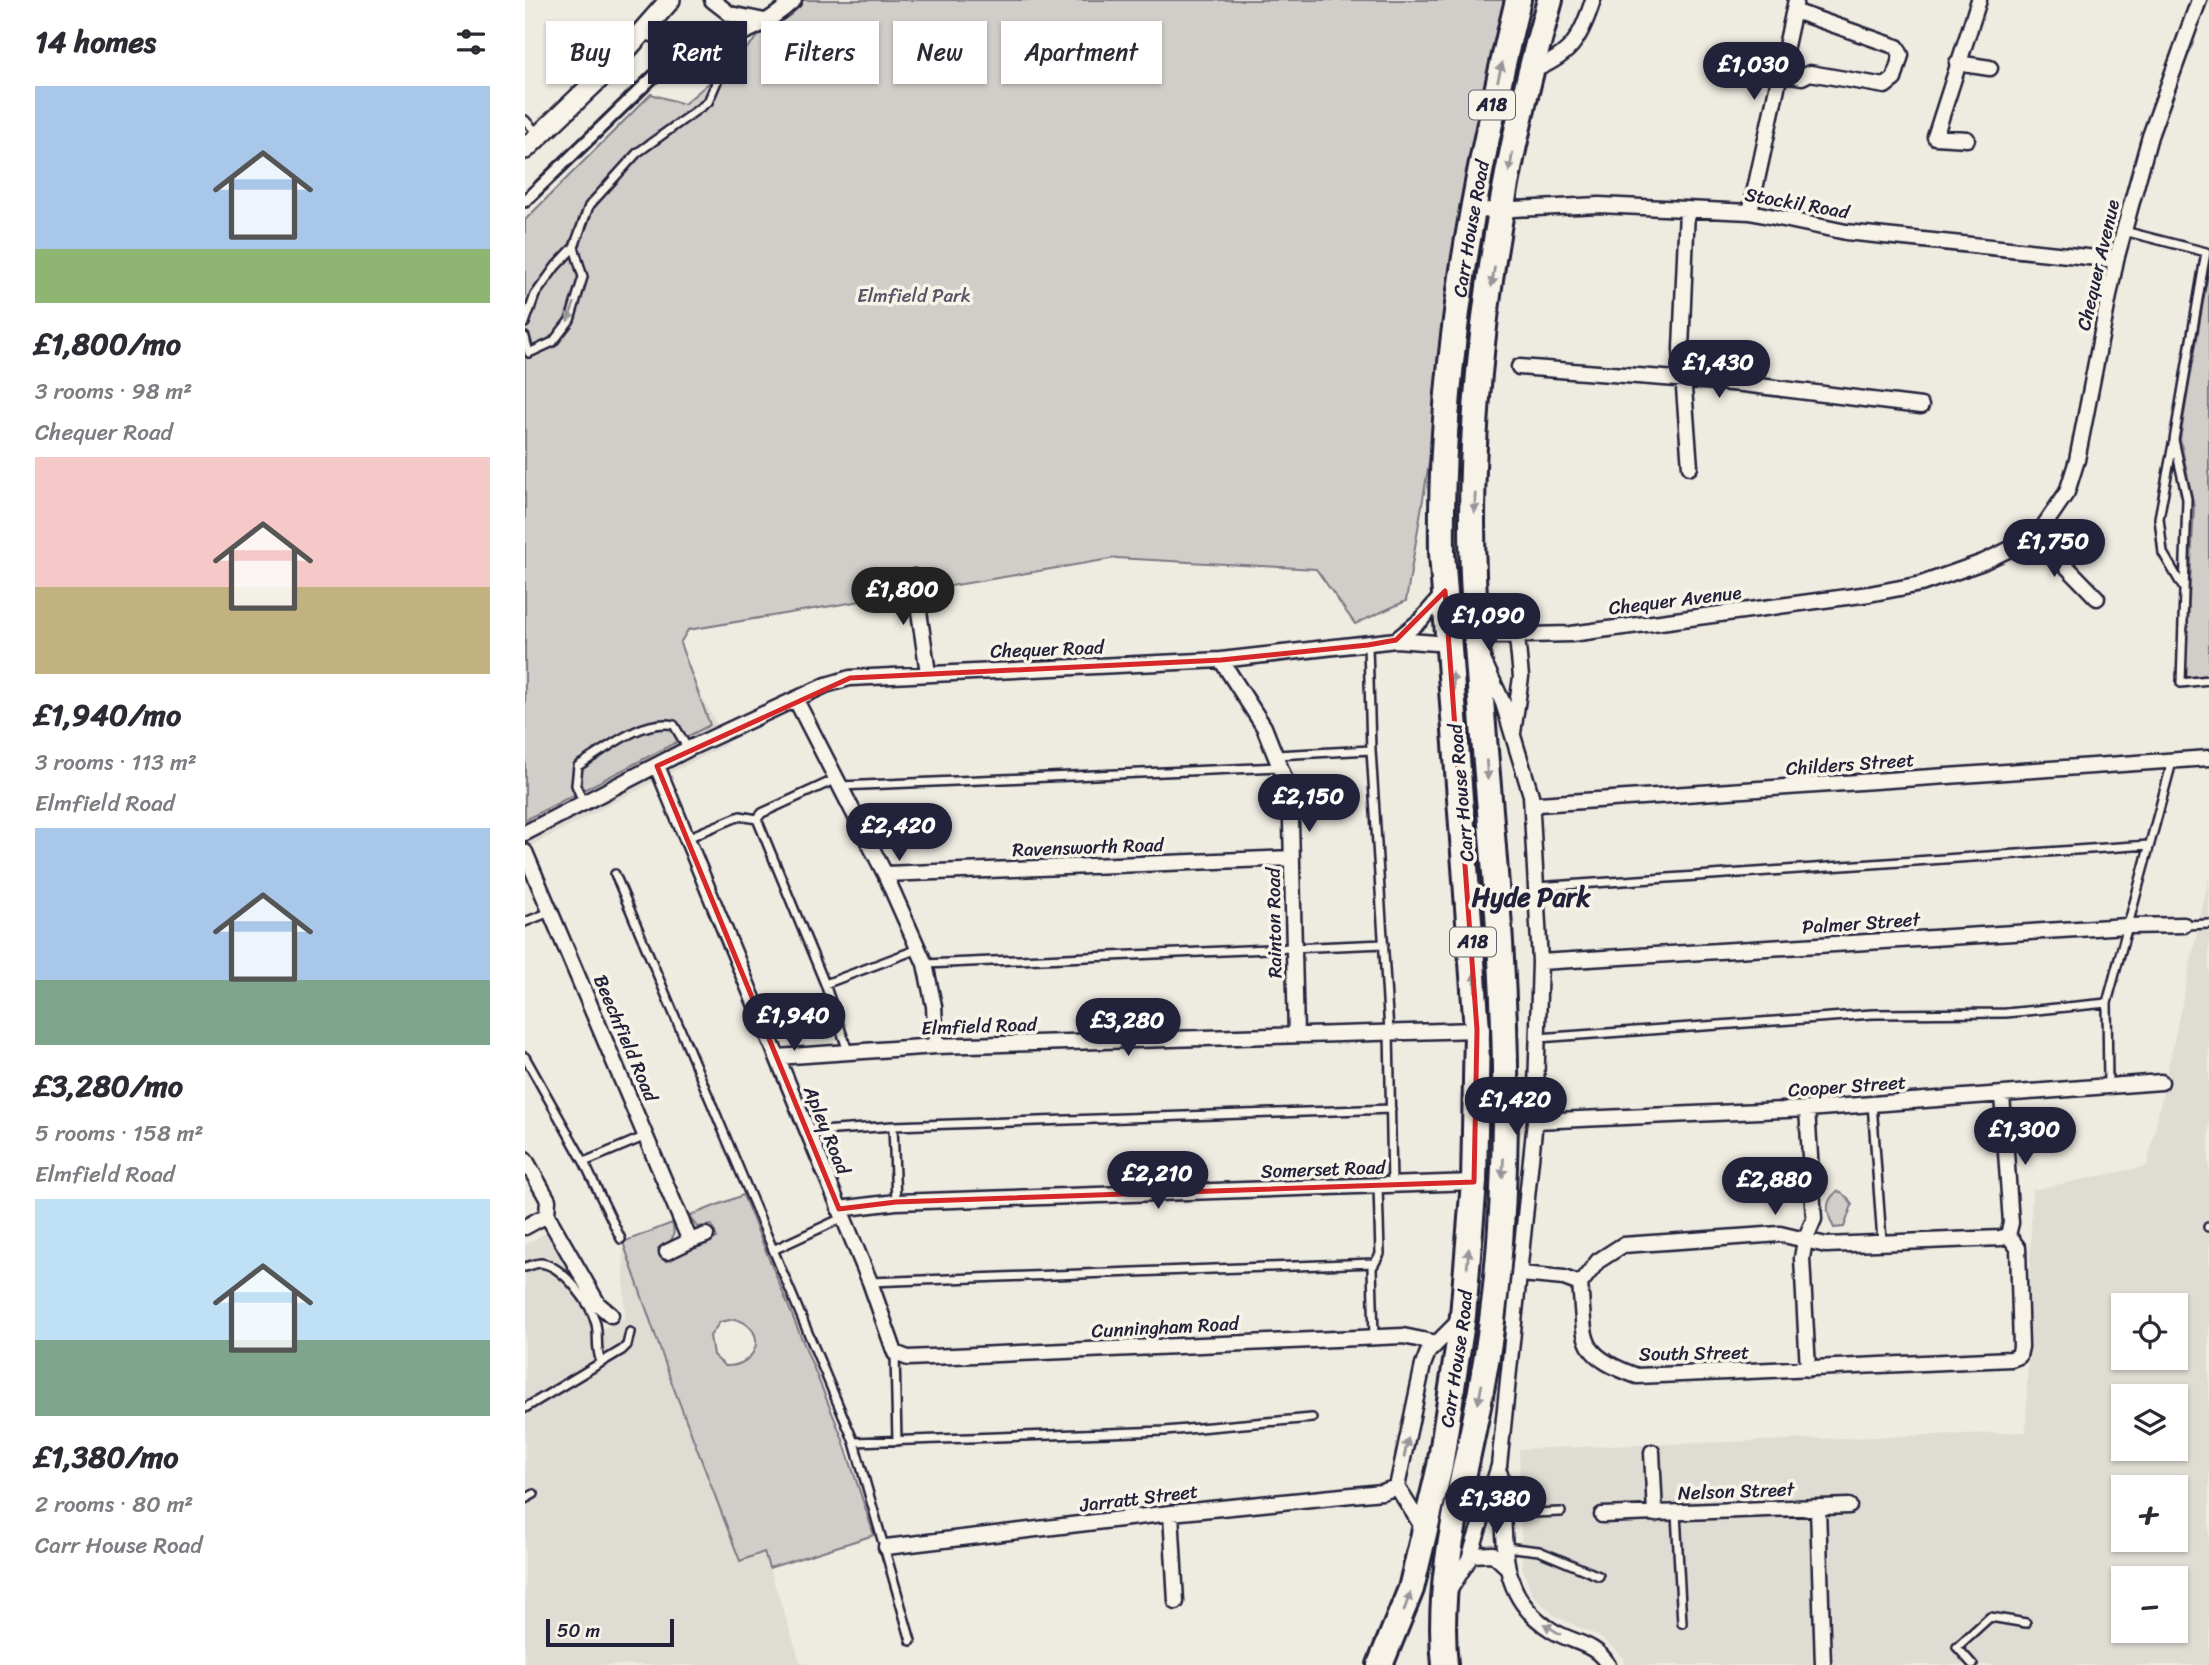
<!DOCTYPE html>
<meta charset="utf-8">
<style>
body{margin:0;font-family:Sriracha,sans-serif;background:#f7f7f7;color:#2b2b33;height:100vh;display:flex;flex-direction:column;font-size:26px;white-space:nowrap}
*{box-sizing:border-box;margin:0}
p{font-size:23px;color:#7c7c81}
.icon{flex:none;width:38px;height:38px;fill:none;stroke:currentColor;stroke-width:2;stroke-linecap:round;stroke-linejoin:round}
.map{position:relative;flex:1;overflow:hidden}
.drawer{display:flex;flex-direction:column;background:#fff;width:525px}
.drawer>*{flex:none}
.banner{position:absolute;left:21px;top:21px;width:665px;height:63px;display:flex;gap:14px}
.controls{position:absolute;left:1586px;top:1293px;display:grid;gap:14px}
.controls a{display:grid;place-items:center;width:77px;height:77px;border-radius:0px;background:#fff;box-shadow:0 2px 5px #0004;font-size:35px}
.scale{position:absolute;left:21px;bottom:18px;width:128px;box-sizing:border-box;padding-left:7px;border:4px solid #22223b;border-top:0;font-size:19px;line-height:24px;white-space:nowrap;color:#22223b;-webkit-text-stroke:5px #f7f3e8;paint-order:stroke}
.price{position:absolute;translate:-50% -60px;padding:0 16px;border-radius:24px;background:#22223b;color:#fff;font-size:23px;line-height:46px;filter:drop-shadow(0 2px 4px #0008)}
.price::after{content:'';position:absolute;left:50%;top:42px;width:21px;height:16px;margin-left:-10px;background:inherit;clip-path:polygon(0 0,100% 0,50% 100%)}
.price.selected{background:#222;color:#fff}
ul{padding:0;list-style:none}
li{display:grid;align-content:center;gap:14px;height:371px;padding:0 35px}
li span{display:grid;place-items:center;height:217px;border-radius:0px;color:#555}
li>.icon{margin-inline-start:auto}
span .icon{width:126px;height:126px;fill:#fffc;stroke-width:1}
li b{font-size:30px}
h2{display:flex;justify-content:space-between;align-items:center;height:84px;padding:0 35px;font-size:30px}
.pill{padding:0 24px;border-radius:0px;background:#fff;box-shadow:0 2px 5px #0004;font-size:24px;line-height:63px}
.pill.selected{background:#22223b;color:#fff}
main{display:flex;flex:1;min-height:0}
.map>svg:first-child{display:block}
.built{fill:#dfdcd4;fill-rule:evenodd}
.green{fill:#d1cdc9;stroke:#7a7882;stroke-width:2;fill-rule:evenodd}
.lines{fill:none;stroke-linecap:round;stroke-linejoin:round}
.service-casing{stroke:#22223b;stroke-width:12}
.pedestrian-casing{stroke:#22223b;stroke-width:16}
.minor-casing{stroke:#22223b;stroke-width:19}
.tertiary-casing{stroke:#22223b;stroke-width:24}
.trunk-casing{stroke:#22223b;stroke-width:30}
.service{stroke:#f7f3e8;stroke-width:7}
.pedestrian{stroke:#f7f3e8;stroke-width:10}
.minor{stroke:#f7f3e8;stroke-width:14}
.tertiary{stroke:#f7f3e8;stroke-width:19}
.trunk{stroke:#f7f3e8;stroke-width:24}
.oneway{fill:#97959a}
.marked{fill:none;stroke:#d62828;stroke-width:5;stroke-linejoin:round}
.labels{text-anchor:middle;dominant-baseline:central;stroke-width:7;stroke-linejoin:round;paint-order:stroke}
.shield{fill:#f7f3e8;stroke:#62616f;stroke-width:2}
.shield-label{font-size:18px;font-weight:bold;fill:#22223b}
.street-label{font-size:19px;fill:#22223b;stroke:#f7f3e8}
.park-label{font-size:19px;fill:#575566;stroke:#f7f3e8}
.district-label{font-size:26px;font-weight:bold;fill:#22223b;stroke:#f7f3e8}
</style>
<main>
<section class="drawer">
<h2>14 homes<svg class="icon" aria-label="filters" viewBox="0 0 24 24"><path d="M4 7h16M4 17h16"/><circle cx="9" cy="7" r="2"/><circle cx="15" cy="17" r="2"/></svg></h2>
<ul>
<li><span style="background:linear-gradient(#a9c7e8 75%,#8fb573 0)"><svg class="icon" aria-label="home" viewBox="0 0 24 24"><path d="M3 11l9-7 9 7M6 9v11h12V9"/></svg></span><div><b>£1,800/mo</b><p>3 rooms · 98 m²</p><p>Chequer Road</p></div></li>
<li><span style="background:linear-gradient(#f6c9c9 60%,#c2b280 0)"><svg class="icon" aria-label="home" viewBox="0 0 24 24"><path d="M3 11l9-7 9 7M6 9v11h12V9"/></svg></span><div><b>£1,940/mo</b><p>3 rooms · 113 m²</p><p>Elmfield Road</p></div></li>
<li><span style="background:linear-gradient(#a9c7e8 70%,#7fa58c 0)"><svg class="icon" aria-label="home" viewBox="0 0 24 24"><path d="M3 11l9-7 9 7M6 9v11h12V9"/></svg></span><div><b>£3,280/mo</b><p>5 rooms · 158 m²</p><p>Elmfield Road</p></div></li>
<li><span style="background:linear-gradient(#bfe0f5 65%,#7fa58c 0)"><svg class="icon" aria-label="home" viewBox="0 0 24 24"><path d="M3 11l9-7 9 7M6 9v11h12V9"/></svg></span><div><b>£1,380/mo</b><p>2 rooms · 80 m²</p><p>Carr House Road</p></div></li>
</ul>
</section>
<div class="map">
<svg width="1684" height="1665" viewBox="0 0 1684 1665">
<rect width="100%" height="100%" fill="#eeebe1"/>
<filter id="ink" filterUnits="userSpaceOnUse"><feTurbulence type="fractalNoise" baseFrequency=".0143" numOctaves="2"/><feDisplacementMap in="SourceGraphic" scale="14" xChannelSelector="R" yChannelSelector="G"/><feConvolveMatrix kernelMatrix="1 2 1 2 8 2 1 2 1" color-interpolation-filters="sRGB"/></filter>
<g filter="url(#ink)">
<!-- built -->
<path class="built" d="M155,642L170,684L202,744L0,849V820L61,786Z
M1684,877V1665H1099V1658L1075,1637L1030,1616L1007,1594L997,1567L994,1449L1501,1432L1507,1190L1622,1166ZM1598,1306H1650V1358H1598ZM1598,1396H1650V1449H1598ZM1598,1488H1650V1540H1598ZM1598,1578H1650V1631H1598Z
M20,1233L79,1329L100,1317L98,1242L148,1386L215,1560L239,1552L275,1661L280,1665H0V1245Z"/>
<!-- green -->
<path class="green" d="M269,0H993L946,211L881,601L830,624L791,569L591,558L163,630L155,643L185,725L0,820V220L126,94L159,104L205,65Z
M1684,267V675L1660,678L1669,506L1655,439Z
M1313,1191L1323,1198L1327,1205L1319,1227L1309,1228C1302,1214 1298,1201 1313,1191Z
M218,1195L317,1437L349,1535L244,1568L239,1552L215,1561L148,1386L98,1242L147,1223C152,1237 146,1244 133,1248L140,1261L192,1238L187,1225L172,1227L164,1216ZM210,1319C244,1328 234,1367 200,1366L188,1355L185,1336L195,1322Z"/>
<g class="lines">
<defs>
<path id="service" d="M0,120L14,135
M1599,231L1681,252L1649,440L1662,499L1656,683L1684,680
M0,323L10,295L31,266L49,247L64,206L112,153L183,102L199,65L198,39
M0,337L4,353L28,342L45,320L58,277L49,247
M1648,444L1634,518L1638,553L1659,589
M843,645L846,750
M751,755L846,750L864,1031L867,1185
M311,779L237,813L232,819L300,984L323,1051
M315,786L755,767
M58,802L51,785L53,766C80,750 117,718 149,725L163,749
M162,838L215,816L232,819
M90,874L329,1442L386,1641
M1011,887L1624,845
M0,922L25,912
M1659,925L1684,924
M400,964L859,944
M300,984L393,949
M1013,1038L1348,1014L1481,1013L1582,1003
M0,1057L59,1162L96,1239
M1583,1085L1582,1003L1647,762
M1347,1103L1357,1241
M368,1126L371,1202
M282,1132L368,1126L866,1109
M59,1162L121,1136
M1683,1227H1684
M248,1250L317,1218
M0,1267C5,1266 11,1263 16,1263C38,1266 66,1303 71,1324C74,1338 70,1347 76,1362
M345,1282L849,1263
M849,1337L847,1268L855,1254L853,1186
M370,1354L372,1441
M0,1408L97,1350L102,1345L105,1332
M329,1442L640,1431L787,1418
M0,1499L9,1494
M1151,1513L1157,1623
M978,1514L1036,1512
M980,1547L1014,1551L1074,1576
M1448,1665L1432,1647L1465,1617L1501,1623"/>
<path id="pedestrian" d="M0,201L129,76"/>
<path id="minor" d="M187,0L205,14L240,21
M120,32C132,35 145,41 157,42C198,47 240,27 269,0
M1432,63L1465,68
M1004,72C1045,56 1055,41 1068,0
M1254,73L1277,77L1285,73L1360,86L1369,79L1376,55L1372,47L1269,11
M1442,139L1410,137L1454,0
M1162,210L1156,349L1165,467
M946,211L1074,205L1225,212L1321,232L1591,260
M1225,212L1271,0
M994,367L1218,384L1396,406
M1512,536L1572,598
M389,577L403,673
M952,627L963,636L1046,634L1344,594L1396,584L1458,562L1512,536L1542,492L1552,460L1591,260L1625,136L1674,0
M871,640L896,620L920,592
M696,660L739,727L760,780L766,822L771,1035
M271,700L360,874L400,964L409,1006L411,1046
M988,733L996,677L992,637
M132,766L345,1282L370,1353L383,1358L878,1336L912,1343
M1008,809L1014,804L1684,758
M0,833L163,749L301,685L325,678L696,660L871,640L924,644
M0,852L165,1241L142,1252
M360,874L767,858
M1015,962L1602,926L1659,925
M252,1057L411,1046L952,1030
M1477,1095L1486,1223L1483,1235
M1282,1109L1289,1219L1280,1240L1277,1258L1283,1369
M1010,1121L1282,1109L1636,1082
M0,1159L23,1200L22,1215L73,1304L86,1315
M314,1209L371,1202L949,1182
M0,1227L22,1215
M165,1241L181,1235
M996,1274L1039,1278L1055,1284
M1055,1284C1061,1341 1051,1354 1112,1376L1486,1359L1494,1356L1496,1347L1493,1248L1483,1235
M1055,1284L1073,1261L1098,1245L1255,1234L1301,1245L1476,1238L1483,1235
M1127,1452L1130,1514
M975,1474C984,1535 966,1593 1028,1631C1048,1643 1071,1643 1083,1665
M1293,1508L1298,1665
M646,1513L651,1602
M1077,1515L1324,1506
M900,1531L872,1487L898,1365L903,1352L935,1320
M361,1547L646,1513L857,1492L872,1487
M946,1555L968,1554L981,1566
M924,1591L944,1559L974,1466L1010,1121L1015,962L1006,795L978,703L958,660"/>
<path id="tertiary" d="M0,149L86,67L145,0"/>
<g id="trunk">
<path id="s1" d="M855,1665L886,1589L915,1466L938,1316L949,1182L952,1030L917,553C914,364 949,182 993,0"/>
<path d="M920,1665C910,1574 940,1479 956,1390C972,1307 979,1207 980,1122C983,939 956,757 948,575C941,385 973,182 1025,0"/>
</g>
</defs>
<!-- service casing -->
<use href="#service" class="service-casing"/>
<!-- pedestrian casing -->
<use href="#pedestrian" class="pedestrian-casing"/>
<!-- minor casing -->
<use href="#minor" class="minor-casing"/>
<!-- tertiary casing -->
<use href="#tertiary" class="tertiary-casing"/>
<!-- trunk casing -->
<use href="#trunk" class="trunk-casing"/>
<!-- service -->
<use href="#service" class="service"/>
<!-- pedestrian -->
<use href="#pedestrian" class="pedestrian"/>
<!-- minor -->
<use href="#minor" class="minor"/>
<!-- tertiary -->
<use href="#tertiary" class="tertiary"/>
<!-- trunk -->
<use href="#trunk" class="trunk"/>
</g>
<!-- one-way arrows -->
<defs><path id="oneway-solid" d="M-6-.8H1V-3.2L6.5 0L1 3.2V.8H-6Z" transform="scale(1.75)"/></defs>
<g class="oneway">
<use href="#oneway-solid" transform="translate(975 72) rotate(-76)"/>
<use href="#oneway-solid" transform="translate(986 162) rotate(100)"/>
<use href="#oneway-solid" transform="translate(968 277) rotate(99)"/>
<use href="#oneway-solid" transform="translate(46 312) rotate(111)"/>
<use href="#oneway-solid" transform="translate(950 503) rotate(91)"/>
<use href="#oneway-solid" transform="translate(928 682) rotate(-95)"/>
<use href="#oneway-solid" transform="translate(962 770) rotate(86)"/>
<use href="#oneway-solid" transform="translate(950 982) rotate(-93)"/>
<use href="#oneway-solid" transform="translate(978 1168) rotate(93)"/>
<use href="#oneway-solid" transform="translate(943 1258) rotate(-85)"/>
<use href="#oneway-solid" transform="translate(955 1394) rotate(101)"/>
<use href="#oneway-solid" transform="translate(881 1448) rotate(-78)"/>
<use href="#oneway-solid" transform="translate(882 1602) rotate(-71)"/>
<use href="#oneway-solid" transform="translate(1027 1629) rotate(-148)"/>
</g>
</g>
<!-- marked area -->
<path class="marked" d="M920,591L952,1030L949,1182L371,1202L314,1209L132,766L325,678L696,660L843,645L871,640Z"/>
<g class="labels">
<!-- shield labels -->
<g class="shield">
<rect x="944" y="90.5" width="46" height="29" rx="5"/>
<rect x="925" y="927.5" width="46" height="29" rx="5"/>
</g>
<g class="shield-label">
<text x="967" y="105">A18</text>
<text x="948" y="942">A18</text>
</g>
<!-- street labels -->
<g class="street-label">
<text transform="translate(1272 203) rotate(10)">Stockil Road</text>
<text stroke="none"><textPath href="#s1" startOffset="1451">Carr House Road</textPath></text>
<text transform="translate(1573 265) rotate(-77)">Chequer Avenue</text>
<text transform="translate(1150 600) rotate(-7)">Chequer Avenue</text>
<text transform="translate(522 649) rotate(-2)">Chequer Road</text>
<text transform="translate(1325 764) rotate(-4)">Childers Street</text>
<text transform="translate(936 793) rotate(-95)">Carr House Road</text>
<text transform="translate(563 847) rotate(-2)">Ravensworth Road</text>
<text transform="translate(749 923) rotate(-91)">Rainton Road</text>
<text transform="translate(1336 923) rotate(-4)">Palmer Street</text>
<text transform="translate(454 1026) rotate(-2)">Elmfield Road</text>
<text transform="translate(101 1038) rotate(67)">Beechfield Road</text>
<text transform="translate(1322 1086) rotate(-4)">Cooper Street</text>
<text transform="translate(302 1130) rotate(68)">Apley Road</text>
<text transform="translate(798 1169) rotate(-2)">Somerset Road</text>
<text transform="translate(640 1327) rotate(-3)">Cunningham Road</text>
<text transform="translate(1169 1353) rotate(-1)">South Street</text>
<text stroke="none"><textPath href="#s1" startOffset="317">Carr House Road</textPath></text>
<text transform="translate(1211 1491) rotate(-2)">Nelson Street</text>
<text transform="translate(614 1498) rotate(-7)">Jarratt Street</text>
</g>
<!-- park labels -->
<g class="park-label">
<text x="389" y="295">Elmfield Park</text>
</g>
<!-- district labels -->
<g class="district-label">
<text x="1006" y="897">Hyde Park</text>
</g>
</g>
</svg>
<div class="controls">
<a><svg class="icon" aria-label="locate" viewBox="0 0 24 24"><circle cx="12" cy="12" r="6"/><path d="M12 2v4M12 18v4M2 12h4M18 12h4"/></svg></a>
<a><svg class="icon" aria-label="layers" viewBox="0 0 24 24"><path d="M12 4l9 5-9 5-9-5zM3 14l9 5 9-5"/></svg></a>
<a>+</a>
<a>−</a>
</div>
<div class="scale">50 m</div>
<b class="price" style="left:1229px;top:102px">£1,030</b>
<b class="price" style="left:1194px;top:400px">£1,430</b>
<b class="price" style="left:1529px;top:579px">£1,750</b>
<b class="price selected" style="left:378px;top:627px">£1,800</b>
<b class="price" style="left:964px;top:653px">£1,090</b>
<b class="price" style="left:784px;top:834px">£2,150</b>
<b class="price" style="left:374px;top:863px">£2,420</b>
<b class="price" style="left:269px;top:1053px">£1,940</b>
<b class="price" style="left:603px;top:1058px">£3,280</b>
<b class="price" style="left:991px;top:1137px">£1,420</b>
<b class="price" style="left:1500px;top:1167px">£1,300</b>
<b class="price" style="left:633px;top:1211px">£2,210</b>
<b class="price" style="left:1250px;top:1217px">£2,880</b>
<b class="price" style="left:971px;top:1536px">£1,380</b>
<div class="banner">
<a class="pill">Buy</a>
<a class="pill selected">Rent</a>
<a class="pill">Filters</a>
<a class="pill">New</a>
<a class="pill">Apartment</a>
</div>
</div>
</main>
